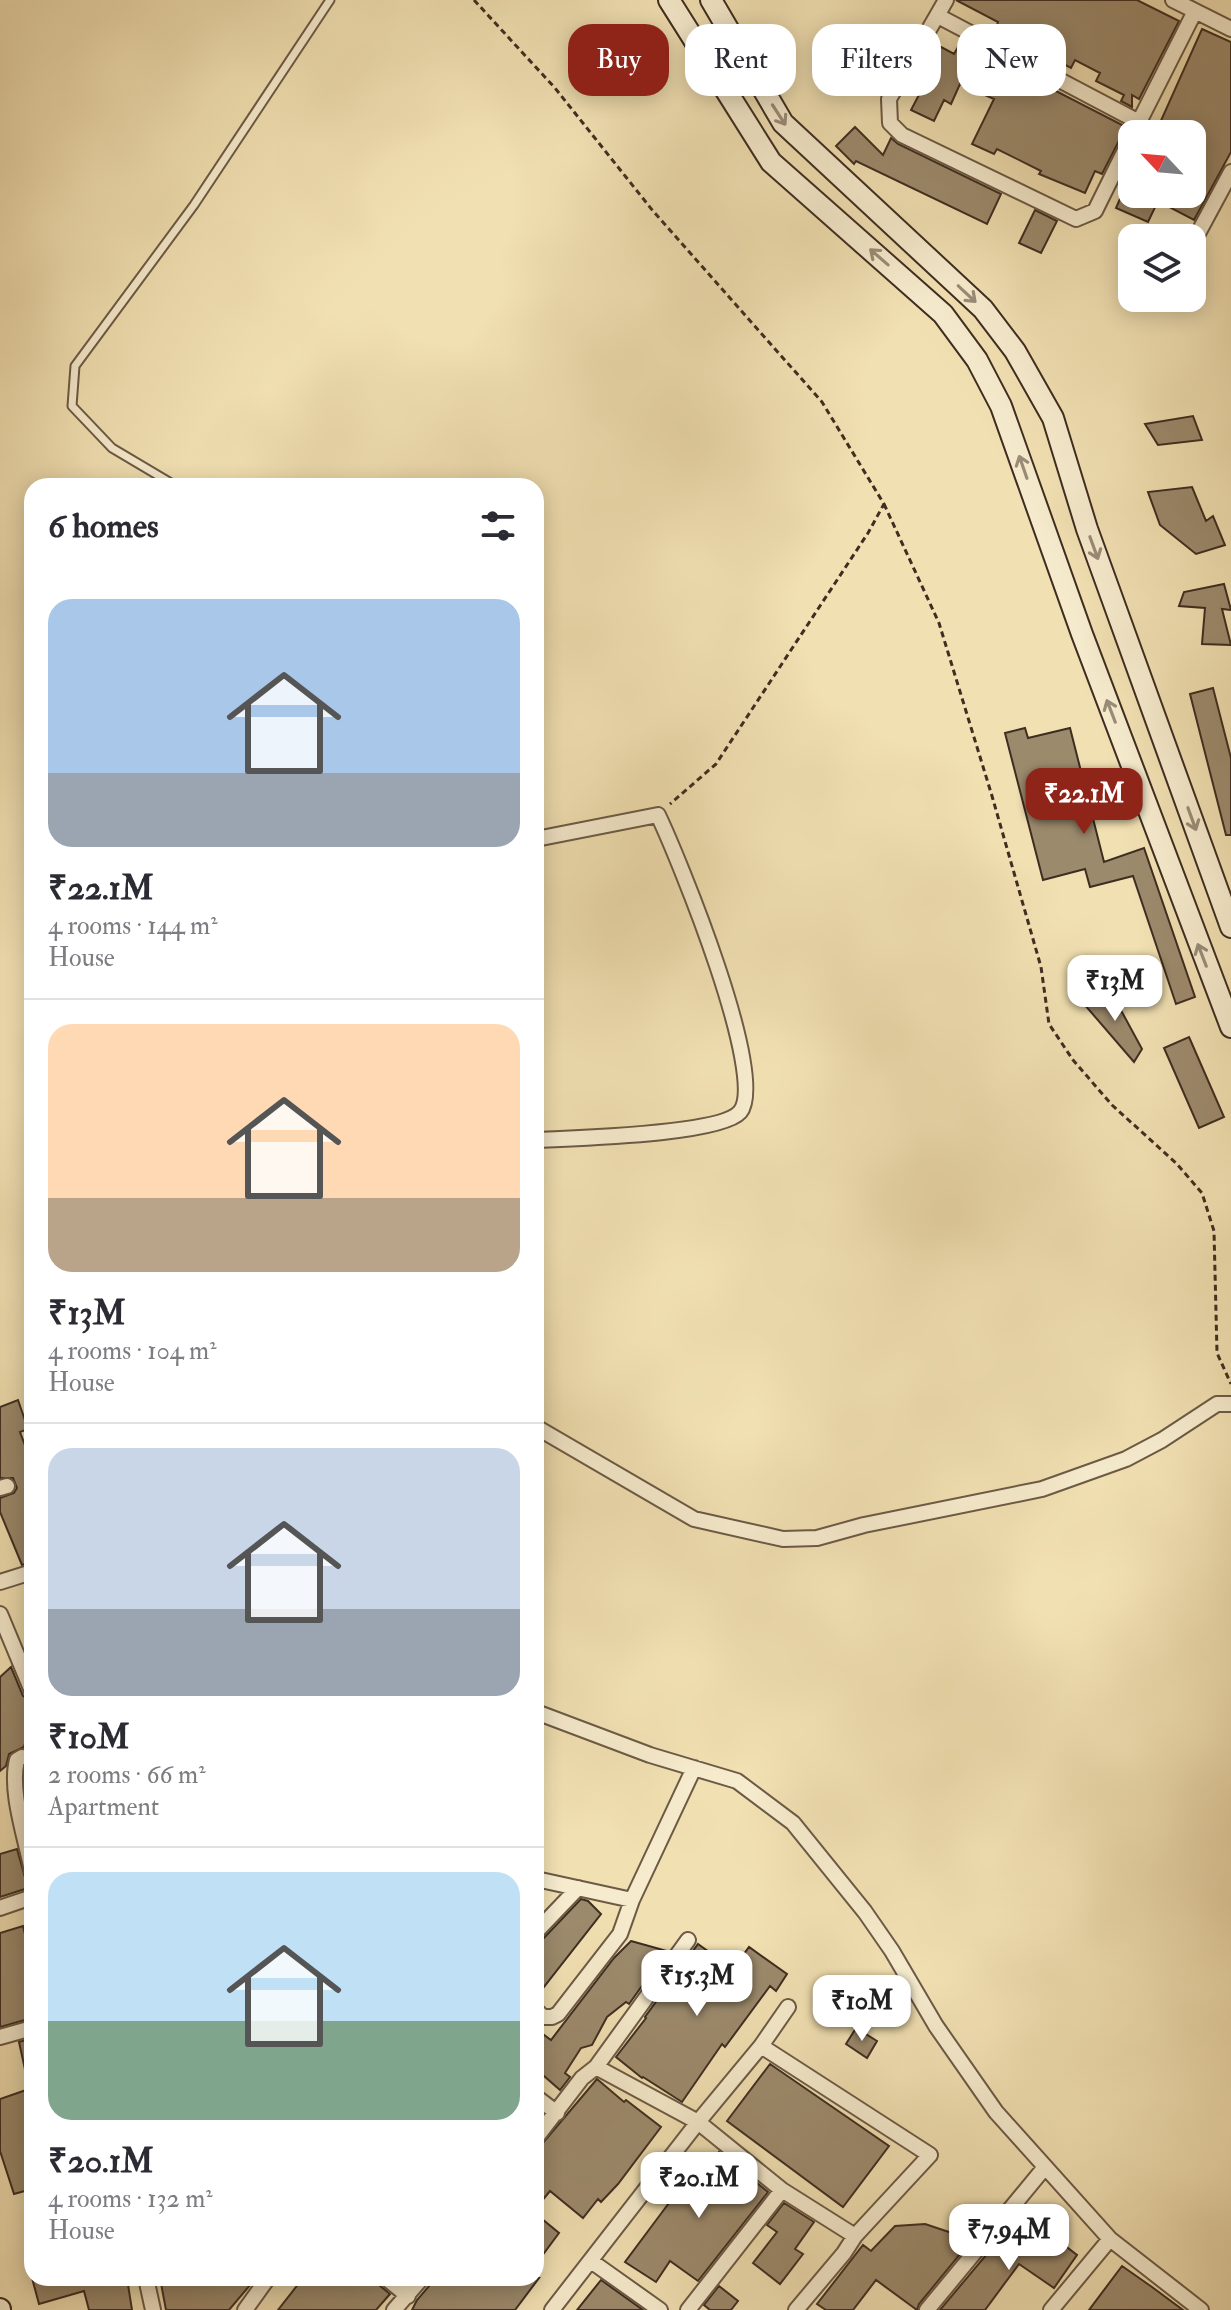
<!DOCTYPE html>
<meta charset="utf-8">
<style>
body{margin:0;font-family:"IM FELL Double Pica",serif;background:#f7f7f7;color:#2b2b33;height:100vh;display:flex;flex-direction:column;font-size:30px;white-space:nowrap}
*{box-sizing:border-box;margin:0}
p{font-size:26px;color:#7c7c81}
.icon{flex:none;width:44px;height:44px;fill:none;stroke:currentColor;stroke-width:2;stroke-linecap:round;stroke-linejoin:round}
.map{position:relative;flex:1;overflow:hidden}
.panel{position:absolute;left:24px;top:478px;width:520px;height:1808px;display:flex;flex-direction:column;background:#fff;border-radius:24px;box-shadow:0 4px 20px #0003}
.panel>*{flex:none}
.guide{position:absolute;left:568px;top:24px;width:542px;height:72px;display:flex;gap:16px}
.needle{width:52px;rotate:296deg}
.tools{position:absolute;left:1118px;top:120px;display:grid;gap:16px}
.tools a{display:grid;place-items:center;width:88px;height:88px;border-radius:16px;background:#fff;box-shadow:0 4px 20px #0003;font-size:40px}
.price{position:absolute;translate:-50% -68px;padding:0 18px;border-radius:16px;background:#fff;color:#222;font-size:26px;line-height:52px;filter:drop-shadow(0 2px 4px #0008)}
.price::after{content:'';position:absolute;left:50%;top:48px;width:24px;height:18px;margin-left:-12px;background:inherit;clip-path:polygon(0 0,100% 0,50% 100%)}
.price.on{background:#8f2418;color:#fff}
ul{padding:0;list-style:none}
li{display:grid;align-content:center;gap:16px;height:424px;padding:0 24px}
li+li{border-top:2px solid #e1e1e2}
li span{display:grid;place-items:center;height:248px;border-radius:24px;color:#555}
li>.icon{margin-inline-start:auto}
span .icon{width:144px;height:144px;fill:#fffc;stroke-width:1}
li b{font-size:34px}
h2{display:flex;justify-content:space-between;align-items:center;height:96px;padding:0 24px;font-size:34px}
.pill{padding:0 28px;border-radius:24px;background:#fff;box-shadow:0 4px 20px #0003;font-size:28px;line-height:72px}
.pill.on{background:#8f2418;color:#fff}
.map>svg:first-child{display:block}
.building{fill:#9c8a6c;stroke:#3f2d21;stroke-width:2}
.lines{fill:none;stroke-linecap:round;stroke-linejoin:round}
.lane-casing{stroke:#6c5a45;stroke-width:11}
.street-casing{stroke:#6c5a45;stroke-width:18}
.secondary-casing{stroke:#3f2d21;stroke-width:24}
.path{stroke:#3f2d21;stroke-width:3;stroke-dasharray:6 4;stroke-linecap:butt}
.lane{stroke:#f6ebcd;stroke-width:7}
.street{stroke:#f6ebcd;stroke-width:14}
.secondary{stroke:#f6ebcd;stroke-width:20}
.oneway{stroke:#9a8c77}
</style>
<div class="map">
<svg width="1231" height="2310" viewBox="0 0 1231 2310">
<rect width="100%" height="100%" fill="#f1e0b2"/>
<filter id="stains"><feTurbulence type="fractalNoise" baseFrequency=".0025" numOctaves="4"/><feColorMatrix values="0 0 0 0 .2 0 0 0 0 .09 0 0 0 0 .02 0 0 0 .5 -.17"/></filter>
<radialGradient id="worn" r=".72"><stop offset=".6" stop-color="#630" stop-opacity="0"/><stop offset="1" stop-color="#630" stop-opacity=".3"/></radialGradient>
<!-- building -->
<path class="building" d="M956,0H1137L1179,21L1139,99L1132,95V107L1121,101L1124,95L1096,81L1100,73L1075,60L1071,68L1052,58L1054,54L1012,34L997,25L998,22Z
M1202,29L1231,42V152L1194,220L1158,201L1148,222L1116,208L1126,185L1120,182L1132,159V194H1192V134H1155Z
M941,47L954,54L958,47L1021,77L1023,74L1126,127L1102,174L1095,171L1085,193L1039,174L1041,171L997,149L994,154L972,144L994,99L960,84L951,104L944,100L934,121L911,110L922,89L919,88Z
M855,127L883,155L891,138L898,144L1001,194L987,224L856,161L854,164L836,146Z
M1035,210L1057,221L1041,253L1019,243Z
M1193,416L1202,440L1158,445L1145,424Z
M1192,487L1206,521L1213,516L1225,545L1196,554L1160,525L1148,492Z
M1224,584L1231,610L1222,609L1231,645L1202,644L1205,608L1179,606L1184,592Z
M1213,688L1231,758V835H1226L1190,694Z
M1025,728L1028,738L1070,728L1104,862L1144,848L1195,997L1176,1004L1133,876L1090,887L1085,869L1043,880L1005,733Z
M1110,990L1142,1049L1134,1062L1084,1004Z
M1189,1037L1224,1117L1199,1128L1164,1048Z
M18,1400L28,1429L20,1432L32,1464V1473L25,1476L32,1495V1562L22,1565L0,1512V1498L14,1493L17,1488L13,1478H0V1407Z
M11,1667L23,1696L32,1701V1718L24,1747L9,1754L6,1766L0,1771V1677Z
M17,1849L28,1888L0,1897V1854Z
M581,1899L588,1901L601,1914L536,1997V1942L543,1939Z
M23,1926L25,1934L32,1932V2018L0,2027V1933Z
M631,1941L667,1951L629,2004L626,2002L607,2017L592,2045L581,2048L565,2073L570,2077L560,2090L536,2069V2029L551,2040L614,1958Z
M698,1944L733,1969L749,1947L787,1974L776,1991L770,1986L725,2047L722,2044L682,2102L643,2077L642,2078L616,2057L646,2018L645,2017Z
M856,2028L877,2041L867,2058L846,2044Z
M32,2038V2074H26L19,2042Z
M770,2064L889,2146L843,2207L727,2121Z
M597,2079L624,2102L626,2100L661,2127L618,2184L601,2202L598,2199L583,2218L550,2191L536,2208V2151Z
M32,2088V2189L14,2194L0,2151V2099Z
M719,2152L768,2192L698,2281L670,2261L656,2282L625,2262L698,2164L701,2166L705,2160L710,2164Z
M784,2203L814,2222L795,2249L803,2254L780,2284L753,2263L777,2232L767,2225Z
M536,2214L559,2233L536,2264Z
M925,2224L955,2234L957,2231L970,2242L919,2304L917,2310L876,2280L853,2310H826L817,2304L863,2245L871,2251L895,2226Z
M1002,2236L1009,2241L1011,2238L1022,2246L1027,2240L1035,2246L1041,2239L1058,2253L1064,2245L1077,2255L1054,2288L1019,2264L985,2310H940Z
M1122,2266L1152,2287L1183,2310H1089Z
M32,2278H127L132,2310H89L84,2291L39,2304Z
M160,2278H256L229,2310H166Z
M303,2278H376L379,2285L390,2294L376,2310H278Z
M436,2278H539L515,2310H412L417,2300Z
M601,2280L643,2310H577Z
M719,2286L738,2301L731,2310H710L704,2305Z"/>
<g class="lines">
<defs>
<path id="lane" d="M176,486L112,448L72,406L75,366L194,205L330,0"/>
<path id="street" d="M946,0L889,99L890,123L902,135L1076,219L1095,211L1132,136
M1173,0L1231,29
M938,16L1139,122
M1136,128L1195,11
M1195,239L1231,172
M536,839L658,815C678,857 769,1078 740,1112C720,1135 572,1138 536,1140
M536,1427L694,1519L783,1539L817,1538L864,1525L1042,1489L1126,1459L1162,1440L1217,1404H1231
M0,1488L7,1486
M0,1582L32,1572
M0,1614L32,1691
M536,1712L650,1755L737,1781L793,1823L865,1912L892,1951L936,2026L996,2112L1110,2239L1201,2310
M22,1757L17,1760C9,1791 26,1839 32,1871
M536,1879L632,1900
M0,1908L32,1897
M536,1932L578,1888
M536,2010L543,2017H552L558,2014L620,1934L632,1900L694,1768
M0,2037L32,2028
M761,2046L930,2155L855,2236
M596,2067L698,2122L782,2190L855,2236L844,2253L796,2310
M536,2097L557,2113
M536,2138L582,2078L596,2067L688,1940
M591,2261L660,2310
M146,2278L153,2310
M386,2278L408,2296
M245,2310L268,2278
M394,2310L422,2278
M552,2310L698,2122L761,2046L788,2007
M688,2310L782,2190
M927,2310L1045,2167
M1051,2310L1110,2239"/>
<path id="secondary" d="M669,0L771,162L943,314L977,360L1001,406L1082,634L1231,1027
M711,0L783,123L983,309L1015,351L1053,418L1087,529L1231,927
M0,2309V2310"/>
</defs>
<!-- lane casing -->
<use href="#lane" class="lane-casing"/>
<!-- street casing -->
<use href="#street" class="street-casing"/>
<!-- secondary casing -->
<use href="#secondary" class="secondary-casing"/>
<!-- path -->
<path class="path" d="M474,0L555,88L653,211L822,402L884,504L868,533L716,764L670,804
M884,504L939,623L992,796L1041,967L1049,1024L1073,1060L1112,1105L1176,1163L1202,1193L1214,1231L1217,1353L1231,1384"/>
<!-- lane -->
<use href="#lane" class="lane"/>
<!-- street -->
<use href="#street" class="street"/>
<!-- secondary -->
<use href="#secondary" class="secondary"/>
</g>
<!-- one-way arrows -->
<defs><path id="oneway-shaft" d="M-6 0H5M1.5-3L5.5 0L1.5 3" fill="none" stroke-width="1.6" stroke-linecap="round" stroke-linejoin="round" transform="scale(2)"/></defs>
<g class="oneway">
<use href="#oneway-shaft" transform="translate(779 115) rotate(57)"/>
<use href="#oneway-shaft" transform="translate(879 257) rotate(-139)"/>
<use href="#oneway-shaft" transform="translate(967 294) rotate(43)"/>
<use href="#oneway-shaft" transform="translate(1023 467) rotate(-109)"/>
<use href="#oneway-shaft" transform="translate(1094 548) rotate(70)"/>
<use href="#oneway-shaft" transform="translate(1111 711) rotate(-111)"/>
<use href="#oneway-shaft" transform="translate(1192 819) rotate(70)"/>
<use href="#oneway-shaft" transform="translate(1202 955) rotate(-111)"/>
</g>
<rect width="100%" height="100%" filter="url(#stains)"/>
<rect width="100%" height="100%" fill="url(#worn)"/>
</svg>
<div class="tools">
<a><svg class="needle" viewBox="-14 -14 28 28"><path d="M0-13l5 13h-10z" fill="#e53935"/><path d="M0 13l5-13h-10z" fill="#7c7c81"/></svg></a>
<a><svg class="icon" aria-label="layers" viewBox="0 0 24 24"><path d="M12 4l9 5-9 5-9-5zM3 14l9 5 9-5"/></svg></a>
</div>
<b class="price on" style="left:1084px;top:836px">₹22.1M</b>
<b class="price" style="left:1115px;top:1023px">₹13M</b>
<b class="price" style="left:697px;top:2018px">₹15.3M</b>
<b class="price" style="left:862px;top:2043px">₹10M</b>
<b class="price" style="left:699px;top:2220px">₹20.1M</b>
<b class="price" style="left:1009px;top:2272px">₹7.94M</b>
<div class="guide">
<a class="pill on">Buy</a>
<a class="pill">Rent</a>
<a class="pill">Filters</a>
<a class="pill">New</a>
</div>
<section class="panel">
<h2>6 homes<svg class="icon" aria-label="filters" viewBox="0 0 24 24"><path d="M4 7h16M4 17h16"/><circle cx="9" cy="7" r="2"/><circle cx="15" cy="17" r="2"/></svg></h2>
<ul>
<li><span style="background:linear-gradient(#a9c7e8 70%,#9aa5b1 0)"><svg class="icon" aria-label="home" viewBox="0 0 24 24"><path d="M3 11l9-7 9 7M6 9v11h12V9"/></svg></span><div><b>₹22.1M</b><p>4 rooms · 144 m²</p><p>House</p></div></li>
<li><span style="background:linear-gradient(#ffd9b3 70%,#b9a48a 0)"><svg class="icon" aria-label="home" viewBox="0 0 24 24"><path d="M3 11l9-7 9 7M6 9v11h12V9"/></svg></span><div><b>₹13M</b><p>4 rooms · 104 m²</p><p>House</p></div></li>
<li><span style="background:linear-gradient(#c9d6e8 65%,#9aa5b1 0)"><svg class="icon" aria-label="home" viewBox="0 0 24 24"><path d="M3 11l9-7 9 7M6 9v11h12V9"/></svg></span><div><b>₹10M</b><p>2 rooms · 66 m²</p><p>Apartment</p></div></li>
<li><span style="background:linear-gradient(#bfe0f5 60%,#7fa58c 0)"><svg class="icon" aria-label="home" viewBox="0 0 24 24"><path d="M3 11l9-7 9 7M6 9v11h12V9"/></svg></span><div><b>₹20.1M</b><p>4 rooms · 132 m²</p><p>House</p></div></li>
</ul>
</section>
</div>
